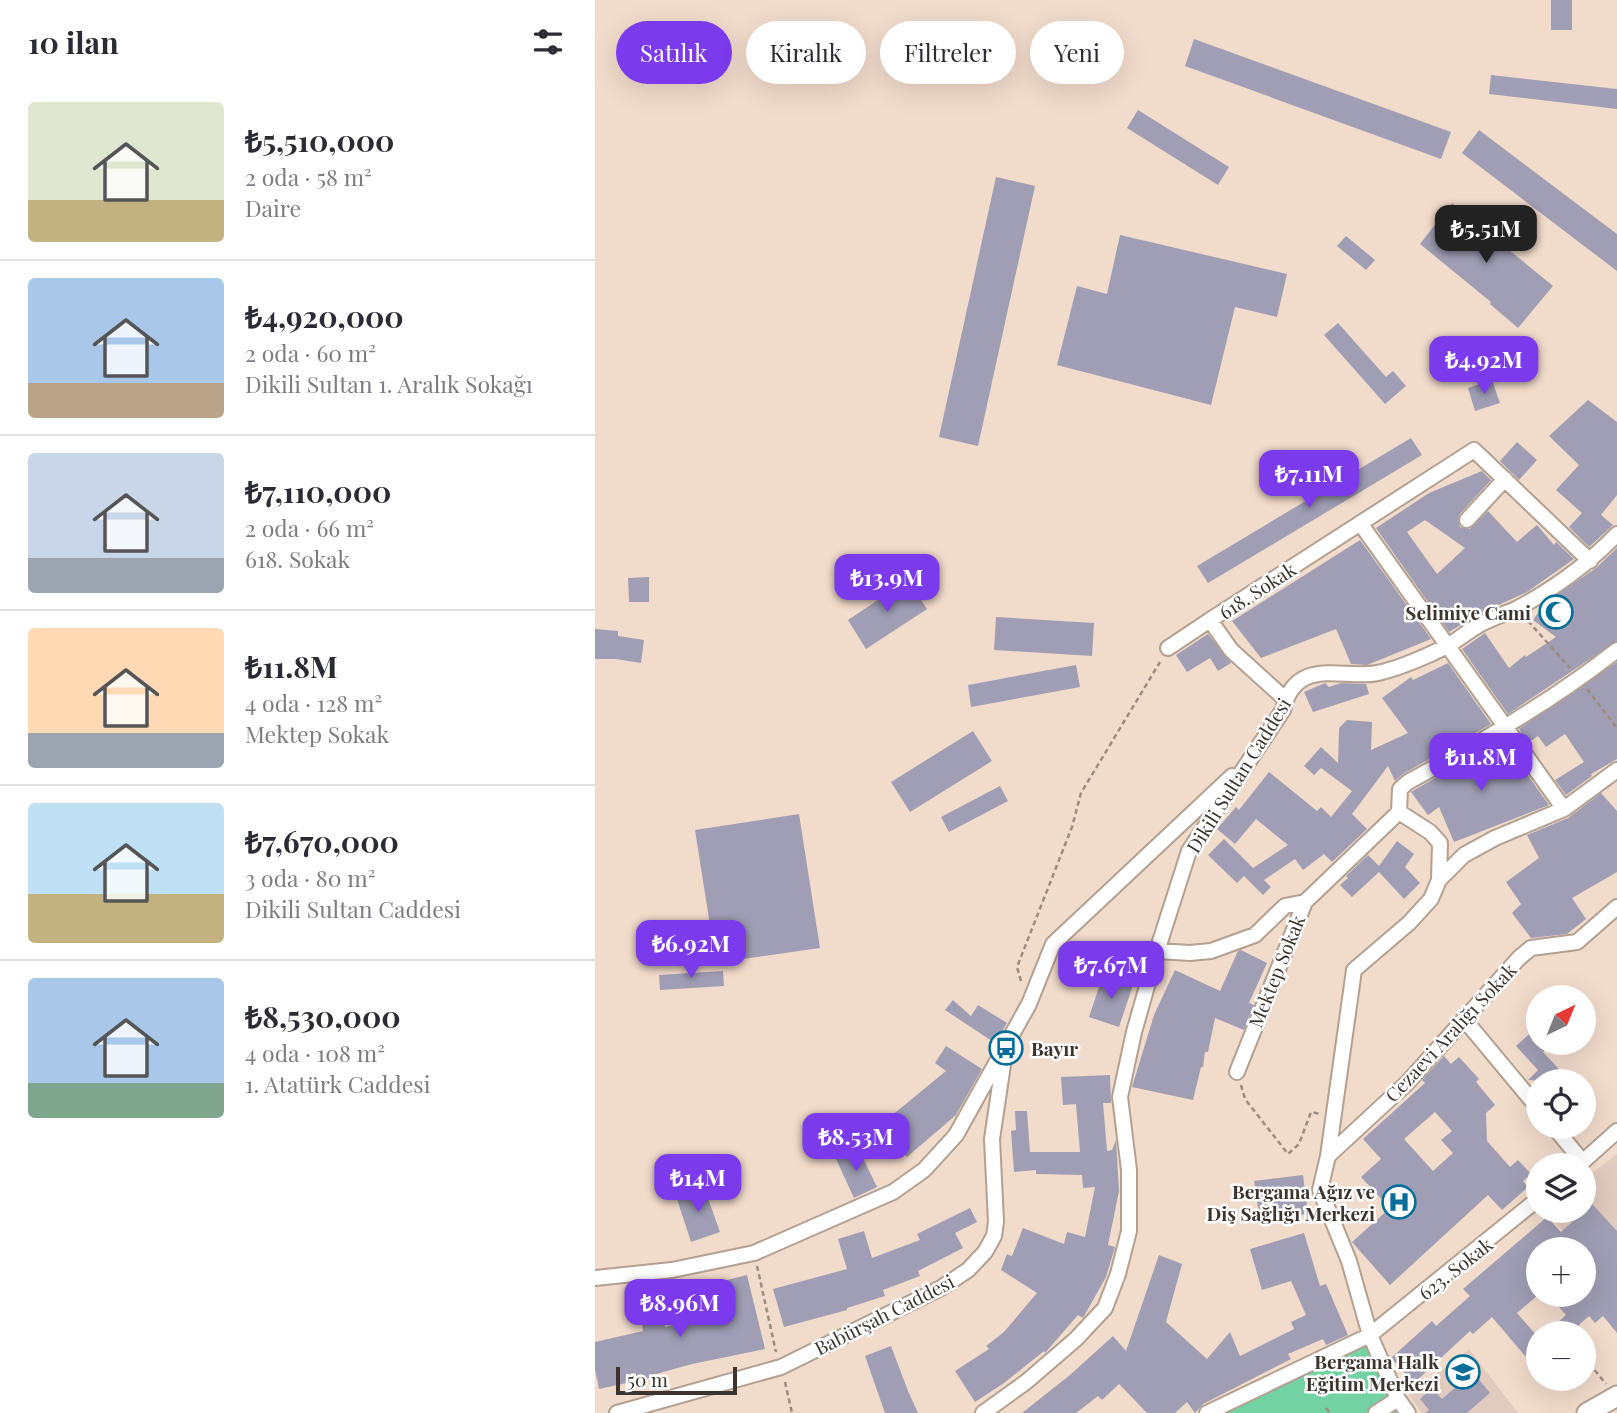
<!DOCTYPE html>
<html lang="tr">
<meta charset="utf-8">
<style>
body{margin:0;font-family:"Playfair Display",serif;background:#f7f7f7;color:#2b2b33;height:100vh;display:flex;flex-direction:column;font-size:26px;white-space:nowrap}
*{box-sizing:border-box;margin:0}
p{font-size:23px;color:#7c7c81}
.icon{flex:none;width:38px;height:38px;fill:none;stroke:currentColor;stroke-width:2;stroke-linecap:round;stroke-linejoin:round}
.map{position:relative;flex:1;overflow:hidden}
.sheet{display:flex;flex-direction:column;background:#fff;width:595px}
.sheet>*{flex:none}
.top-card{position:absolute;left:21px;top:21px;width:665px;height:63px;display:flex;gap:14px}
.needle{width:46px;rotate:43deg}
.buttons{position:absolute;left:931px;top:985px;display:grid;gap:14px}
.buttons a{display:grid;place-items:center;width:70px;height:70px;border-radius:50%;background:#fff;box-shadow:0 7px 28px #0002;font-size:35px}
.scale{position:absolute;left:21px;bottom:18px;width:121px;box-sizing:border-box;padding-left:7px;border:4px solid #3c342d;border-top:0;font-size:19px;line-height:24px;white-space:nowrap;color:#3c342d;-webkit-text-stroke:5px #fff;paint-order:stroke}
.price{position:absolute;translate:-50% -60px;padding:0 16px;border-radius:14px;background:#7c3aed;color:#fff;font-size:23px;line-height:46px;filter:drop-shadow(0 2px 4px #0008)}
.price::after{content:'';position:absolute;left:50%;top:42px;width:21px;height:16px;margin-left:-10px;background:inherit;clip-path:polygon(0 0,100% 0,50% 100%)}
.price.current{background:#222;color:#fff}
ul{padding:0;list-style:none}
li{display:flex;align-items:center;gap:21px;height:175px;padding:0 28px}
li+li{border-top:2px solid #e1e1e2}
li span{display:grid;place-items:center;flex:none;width:196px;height:140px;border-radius:7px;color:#555}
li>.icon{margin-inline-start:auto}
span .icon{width:84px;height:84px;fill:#fffc;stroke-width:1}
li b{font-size:30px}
h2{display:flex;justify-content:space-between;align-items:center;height:84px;padding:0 28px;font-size:30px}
.chip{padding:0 24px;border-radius:32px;background:#fff;box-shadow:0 7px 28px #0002;font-size:24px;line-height:63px}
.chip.current{background:#7c3aed;color:#fff}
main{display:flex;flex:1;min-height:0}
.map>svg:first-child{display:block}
.education{fill:#e0cbbe}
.green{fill:#73d2a4}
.building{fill:#a09eb4;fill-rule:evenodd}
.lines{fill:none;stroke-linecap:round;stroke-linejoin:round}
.street-casing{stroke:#b4a090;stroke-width:18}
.secondary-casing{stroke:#b4a090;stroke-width:23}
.path{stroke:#9c8c80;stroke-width:2.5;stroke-dasharray:5 3.5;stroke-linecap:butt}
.street{stroke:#fff;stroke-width:14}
.secondary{stroke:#fff;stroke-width:19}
.labels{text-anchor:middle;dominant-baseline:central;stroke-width:5;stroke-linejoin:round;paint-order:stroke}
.street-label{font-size:19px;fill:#3c342d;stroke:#fff}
.poi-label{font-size:19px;font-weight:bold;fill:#3c342d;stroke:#fff;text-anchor:end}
</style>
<main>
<section class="sheet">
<h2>10 ilan<svg class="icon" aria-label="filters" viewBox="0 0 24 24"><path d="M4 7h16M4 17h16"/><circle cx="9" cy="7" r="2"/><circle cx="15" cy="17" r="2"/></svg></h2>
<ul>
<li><span style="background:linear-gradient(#dfe7d0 70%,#c2b280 0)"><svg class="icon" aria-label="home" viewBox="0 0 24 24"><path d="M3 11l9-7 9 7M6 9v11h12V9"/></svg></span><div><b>₺5,510,000</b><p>2 oda · 58 m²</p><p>Daire</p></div></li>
<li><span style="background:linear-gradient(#a9c7e8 75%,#b9a48a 0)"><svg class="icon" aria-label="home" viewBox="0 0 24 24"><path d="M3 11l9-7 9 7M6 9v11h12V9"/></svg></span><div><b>₺4,920,000</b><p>2 oda · 60 m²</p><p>Dikili Sultan 1. Aralık Sokağı</p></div></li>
<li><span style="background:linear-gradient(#c9d6e8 75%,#9aa5b1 0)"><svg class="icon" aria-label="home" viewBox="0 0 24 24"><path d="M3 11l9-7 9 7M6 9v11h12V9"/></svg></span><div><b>₺7,110,000</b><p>2 oda · 66 m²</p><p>618. Sokak</p></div></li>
<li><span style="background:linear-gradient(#ffd9b3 75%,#9aa5b1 0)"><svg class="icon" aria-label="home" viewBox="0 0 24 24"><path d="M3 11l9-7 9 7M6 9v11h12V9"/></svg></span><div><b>₺11.8M</b><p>4 oda · 128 m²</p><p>Mektep Sokak</p></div></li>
<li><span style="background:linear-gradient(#bfe0f5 65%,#c2b280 0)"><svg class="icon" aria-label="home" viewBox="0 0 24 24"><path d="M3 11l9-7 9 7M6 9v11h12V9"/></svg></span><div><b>₺7,670,000</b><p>3 oda · 80 m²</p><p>Dikili Sultan Caddesi</p></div></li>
<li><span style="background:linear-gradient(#a9c7e8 75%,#7fa58c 0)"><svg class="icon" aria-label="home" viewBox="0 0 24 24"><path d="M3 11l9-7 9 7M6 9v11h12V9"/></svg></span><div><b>₺8,530,000</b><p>4 oda · 108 m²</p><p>1. Atatürk Caddesi</p></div></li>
</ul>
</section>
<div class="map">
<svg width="1022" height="1413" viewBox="0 0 1022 1413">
<rect width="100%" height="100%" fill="#f1dbcb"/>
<!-- education -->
<path class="education" d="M1022,1154V1290L989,1254V1250L985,1249L950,1211H989V1180Z
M874,1349L923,1413H827L814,1395Z"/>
<!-- green -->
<path class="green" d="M775,1335L813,1413H612Z"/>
<!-- building -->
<path class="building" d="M956,0H977V30H956Z
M599,39L856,132L846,159L590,66Z
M896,75L1022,89V109L894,94Z
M543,110L634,167L623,185L532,128Z
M884,130L1022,234V271L867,153Z
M401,177L440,186L383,446L344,437Z
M857,203L958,286L923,328L895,304L896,302L825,244Z
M525,235L692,274L682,317L640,307L616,405L462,365L482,286L512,294Z
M751,236L780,260L771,270L742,246Z
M743,323L791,377L798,371L811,386L790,404L729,335Z
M897,380L905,403L880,411L873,388Z
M993,400L1022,422V495L1006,515L1018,525L994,547L974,527L987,513L961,490L984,465L954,436Z
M816,438L827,455L613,583L602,566Z
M922,442L942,460L924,480L905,461Z
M887,471L896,480L865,514L863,519L865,527L875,529L893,511L922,542L942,525L959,545L961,542L979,559L932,592L884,614L854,632L781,528L834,493ZM830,520L870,548L842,574L812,532Z
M765,540L836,639L772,665L756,664L741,629L666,658L637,621Z
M1022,548V641L913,714L867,649L890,633L914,668L930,655L931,657L961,637L938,620L950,603L1001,568Z
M54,577V602H34L33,578Z
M313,580L332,609L271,649L253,620Z
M401,617L499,623L497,656L399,650Z
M0,629L23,631V636L49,640L46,663L21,659H0Z
M613,634L636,663L623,671L615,658L592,672L581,655Z
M1022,662V759L996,774L997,776L971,795L960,780L989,762L970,734L951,747L943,736L933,743L924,729Z
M853,663L896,724L808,774L800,781L793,766L757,814L772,829L737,862L729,854L708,870L700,859L669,880L676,887L668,895L649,876L642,883L613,855L629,839L658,868L693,845L661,819L640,844L622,829L641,807L644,810L674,772L722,811L726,807L736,817L757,791L726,768L719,775L709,766L726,747L743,763L744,728L752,720L777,722L776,750L813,733L787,698L816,677L818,680Z
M481,665L485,687L376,707L373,685Z
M730,683L734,687L746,683L771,684L774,694L718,712L709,692Z
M378,731L397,761L315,812L296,782Z
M907,739L954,805L859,842L844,807L833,815L816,792Z
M405,786L413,801L354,832L346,817Z
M1006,793L1022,811V872L977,898L991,919L972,934L936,938L917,913L926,904L911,882L944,858L932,835L973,818Z
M204,814L225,948L121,963L100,830Z
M802,841L819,854L810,867L825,883L809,899L784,872L757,897L745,885L753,878L751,876L773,855L784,866Z
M646,950L672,963L654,1003L659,1005L649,1030L620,1018L613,1052H610L608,1067H606L598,1100L537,1087L559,1015L580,970L625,991L643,951Z
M128,971L129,986L65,990L64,975Z
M508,975L538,985L524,1027L494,1017Z
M358,1000L376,1016L383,1005L412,1023L400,1043L350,1010Z
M943,1026V1043H958L948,1052L976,1082L933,1080L943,1070L921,1046Z
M351,1046L387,1069L361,1115L312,1157L284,1126L351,1071L340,1063Z
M849,1056L856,1064L864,1057L884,1079L881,1082L900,1105L891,1113L892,1141L915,1167L923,1160L936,1174L928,1181L933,1187L907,1210L893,1195L795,1285L757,1242L795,1208L766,1177L786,1159L768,1139L830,1083L827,1080ZM840,1112L857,1131L846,1140L858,1153L838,1171L809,1139Z
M515,1075L516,1103H508L512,1151L517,1150L521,1140L524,1191L513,1245L520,1247L511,1277L488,1318L483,1315L450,1353L449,1351L409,1383L380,1402L360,1371L394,1349L391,1346L409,1332L442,1293L406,1270L412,1254L417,1256L428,1228L469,1244L472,1232L490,1237L500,1187L488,1188L487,1175L441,1174V1170L419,1172L416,1131L421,1130L420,1111H432L435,1152H485L481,1104L468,1105L466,1077Z
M263,1148L282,1187L259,1198L241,1159Z
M708,1175L713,1214L665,1220L659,1181Z
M109,1187L125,1232L96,1242L81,1196Z
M997,1204L1022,1231V1333L1008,1316L1000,1323L994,1316L974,1334H950L971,1315L953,1295H989V1250H943V1295L922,1313L943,1337V1371L897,1317L878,1334L875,1331L819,1383L796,1358L837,1321L841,1326L875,1296L868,1289L952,1217L966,1232Z
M375,1208L382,1222L360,1233L368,1248L323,1271L325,1276L288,1290L290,1296L252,1308V1310L189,1327L178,1289L252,1269L243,1239L269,1231L277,1258L325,1240L322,1234Z
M709,1233L725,1286L731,1284L753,1335L731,1345L728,1339L693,1354L696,1359L608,1404L600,1413L592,1402L580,1413H552L524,1384L507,1400L503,1396L481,1413H427L475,1375L518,1336L531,1351L564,1255L587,1264L571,1322L612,1359L635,1332L645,1356L699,1329L696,1322L711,1315L696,1281L667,1290L655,1249Z
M152,1275L170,1349L97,1364L54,1376L55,1378L4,1389L0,1369V1342L48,1331L43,1296L65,1293L70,1327L132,1313L124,1282Z
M296,1346L313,1391L323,1413H290L270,1356Z
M878,1372L895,1393L872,1413H830L834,1410L825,1399L837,1388L847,1399Z"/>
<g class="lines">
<defs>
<path id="street" d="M872,520L910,479
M765,523L969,809
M573,648L615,620
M690,699L636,650L615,620L879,450L995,561
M804,812L835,832L845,843L844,880
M562,951L595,953L616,951L660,935L690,906L710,902
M869,1019L943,1108
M642,1072L710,902L804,812L805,789L813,782C886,742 957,701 1022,650
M959,1127L987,1161
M733,1156L813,1082L924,958L936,948L982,942L1022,907
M983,1166L1022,1131
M0,1278L77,1270L159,1253L298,1192L329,1170L361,1135L434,1004L458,944L637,776
M22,1413L186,1367L346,1288L373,1270L390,1252L399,1236L401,1222L397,1139L409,1058
M388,1413L431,1382L481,1339L510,1308L523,1274L534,1231V1170L525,1097L539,1032L562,951L594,851L688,710C701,653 753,682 787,672C807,667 835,655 852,646C863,640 873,631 884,625C896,618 910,614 923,608C960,588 993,564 1022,534
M612,1413L775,1335L943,1199
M781,1413L803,1399
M813,1413L803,1399L775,1335L754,1261L725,1190L733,1156L759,970L814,923L836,899L844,880L869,855L900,838L969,809L1022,770"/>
<path id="secondary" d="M992,1413L1022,1396"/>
</defs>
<!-- street casing -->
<use href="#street" class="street-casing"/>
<!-- secondary casing -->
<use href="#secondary" class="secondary-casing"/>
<!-- path -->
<path class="path" d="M933,621L975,668
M992,689L1022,728
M426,981L422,967L477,827L486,793L565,662
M646,1085L650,1099L693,1154L704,1144L716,1112L725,1114
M162,1266L181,1352
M989,1357L1011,1384
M190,1382L197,1413
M731,1408L735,1413"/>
<!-- street -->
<use href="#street" class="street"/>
<!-- secondary -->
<use href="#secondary" class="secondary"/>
</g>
<!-- icons -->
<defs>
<symbol id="mosque-ring" viewBox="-11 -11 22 22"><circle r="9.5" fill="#fff" stroke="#046d9a" stroke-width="1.5"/><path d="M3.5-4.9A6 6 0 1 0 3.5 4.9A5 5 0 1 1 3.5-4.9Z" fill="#046d9a"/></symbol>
<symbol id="bus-ring" viewBox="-11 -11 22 22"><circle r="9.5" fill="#fff" stroke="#046d9a" stroke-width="1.5"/><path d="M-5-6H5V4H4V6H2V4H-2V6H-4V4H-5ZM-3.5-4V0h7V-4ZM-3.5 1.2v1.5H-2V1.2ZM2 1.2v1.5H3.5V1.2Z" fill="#046d9a"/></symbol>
<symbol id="hospital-ring" viewBox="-11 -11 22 22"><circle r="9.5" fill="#fff" stroke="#046d9a" stroke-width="1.5"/><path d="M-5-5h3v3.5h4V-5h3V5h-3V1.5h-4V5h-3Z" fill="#046d9a"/></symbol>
<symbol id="school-ring" viewBox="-11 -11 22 22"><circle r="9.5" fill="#fff" stroke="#046d9a" stroke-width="1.5"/><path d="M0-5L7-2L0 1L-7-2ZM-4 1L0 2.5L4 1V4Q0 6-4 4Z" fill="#046d9a"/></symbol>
</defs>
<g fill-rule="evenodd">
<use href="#mosque-ring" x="942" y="593" width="38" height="38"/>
<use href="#bus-ring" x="392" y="1029" width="38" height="38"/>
<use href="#hospital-ring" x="785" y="1183" width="38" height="38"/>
<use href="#school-ring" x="849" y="1353" width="38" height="38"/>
</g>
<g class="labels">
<!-- street labels -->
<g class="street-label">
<text transform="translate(662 590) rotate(-33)">618. Sokak</text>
<text transform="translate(643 775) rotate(-58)">Dikili Sultan Caddesi</text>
<text transform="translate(681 971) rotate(-68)">Mektep Sokak</text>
<text transform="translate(855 1032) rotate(-47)">Cezaevi Aralığı Sokak</text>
<text transform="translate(860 1268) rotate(-38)">623. Sokak</text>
<text transform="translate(289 1314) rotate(-27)">Babürşah Caddesi</text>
</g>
<!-- poi labels -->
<g class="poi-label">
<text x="936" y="612">Selimiye Cami</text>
<text x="436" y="1048" text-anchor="start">Bayır</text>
<text x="780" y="1191">Bergama Ağız ve<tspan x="780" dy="22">Diş Sağlığı Merkezi</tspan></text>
<text x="844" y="1361">Bergama Halk<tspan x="844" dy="22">Eğitim Merkezi</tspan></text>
</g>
</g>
</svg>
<div class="buttons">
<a><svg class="needle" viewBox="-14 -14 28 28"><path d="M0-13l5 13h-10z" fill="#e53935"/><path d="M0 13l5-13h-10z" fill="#7c7c81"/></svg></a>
<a><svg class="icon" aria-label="locate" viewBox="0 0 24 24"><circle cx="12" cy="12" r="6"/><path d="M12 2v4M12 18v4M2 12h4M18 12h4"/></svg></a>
<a><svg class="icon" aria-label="layers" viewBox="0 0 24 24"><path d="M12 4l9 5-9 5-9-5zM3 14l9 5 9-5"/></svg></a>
<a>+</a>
<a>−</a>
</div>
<div class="scale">50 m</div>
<b class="price current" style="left:891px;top:265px">₺5.51M</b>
<b class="price" style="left:889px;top:396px">₺4.92M</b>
<b class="price" style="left:714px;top:510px">₺7.11M</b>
<b class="price" style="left:292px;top:614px">₺13.9M</b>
<b class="price" style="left:886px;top:793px">₺11.8M</b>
<b class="price" style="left:96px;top:980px">₺6.92M</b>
<b class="price" style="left:516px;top:1001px">₺7.67M</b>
<b class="price" style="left:261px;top:1173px">₺8.53M</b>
<b class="price" style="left:103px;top:1214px">₺14M</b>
<b class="price" style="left:85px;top:1339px">₺8.96M</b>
<div class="top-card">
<a class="chip current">Satılık</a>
<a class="chip">Kiralık</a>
<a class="chip">Filtreler</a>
<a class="chip">Yeni</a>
</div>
</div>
</main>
